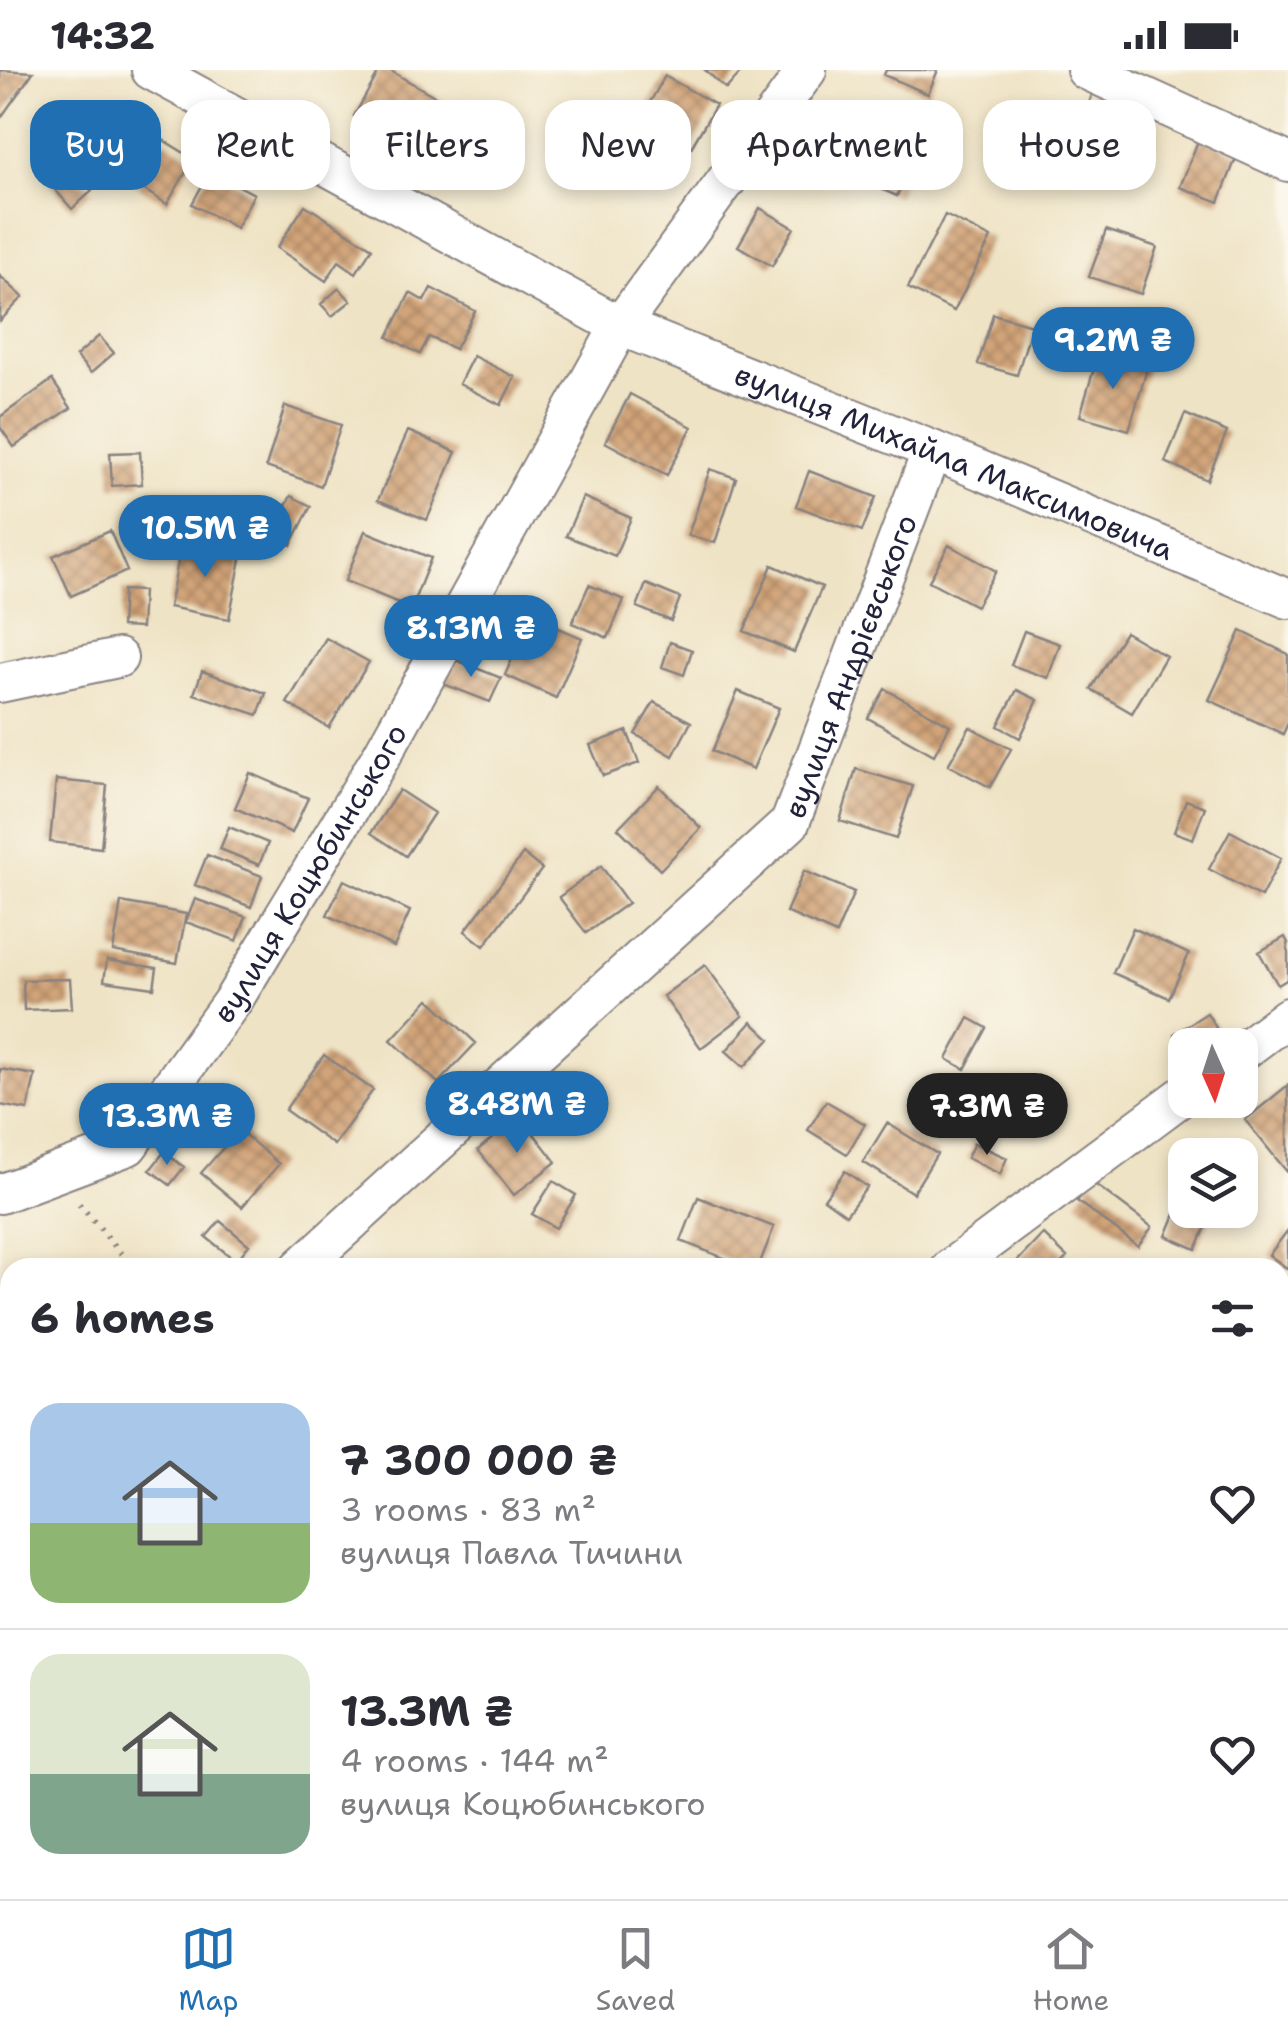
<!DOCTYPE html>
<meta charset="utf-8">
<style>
body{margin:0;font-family:"Shantell Sans",sans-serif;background:#f2f2f3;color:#2b2b33;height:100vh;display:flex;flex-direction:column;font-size:38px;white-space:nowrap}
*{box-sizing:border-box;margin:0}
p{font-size:32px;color:#7c7c81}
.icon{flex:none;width:55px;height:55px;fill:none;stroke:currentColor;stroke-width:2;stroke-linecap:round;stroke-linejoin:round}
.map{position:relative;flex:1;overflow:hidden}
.panel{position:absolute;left:0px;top:1188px;width:1290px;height:642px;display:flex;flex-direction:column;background:#fff;border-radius:30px 30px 0 0;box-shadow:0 5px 15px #0003}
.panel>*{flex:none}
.banner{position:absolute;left:30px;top:30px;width:1230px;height:90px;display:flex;gap:20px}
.needle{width:65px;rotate:177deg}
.fabs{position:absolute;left:1168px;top:958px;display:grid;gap:20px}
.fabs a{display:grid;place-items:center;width:90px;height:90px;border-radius:20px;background:#fff;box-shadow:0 5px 15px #0003;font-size:50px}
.price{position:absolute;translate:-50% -85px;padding:0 22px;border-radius:35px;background:#1f6fb2;color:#fff;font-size:32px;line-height:65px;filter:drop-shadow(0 2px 5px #0008)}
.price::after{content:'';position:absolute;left:50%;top:60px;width:30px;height:22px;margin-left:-15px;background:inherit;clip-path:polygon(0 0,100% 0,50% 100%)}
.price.active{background:#222;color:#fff}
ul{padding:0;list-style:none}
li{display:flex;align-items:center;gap:30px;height:250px;padding:0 30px}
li+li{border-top:2px solid #e1e1e2}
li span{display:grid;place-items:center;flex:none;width:280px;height:200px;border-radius:30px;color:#555}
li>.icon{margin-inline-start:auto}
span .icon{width:120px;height:120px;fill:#fffc;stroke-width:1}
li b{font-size:42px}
h2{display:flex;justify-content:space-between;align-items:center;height:120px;padding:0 30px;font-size:42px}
.chip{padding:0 35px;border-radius:30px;background:#fff;box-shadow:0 5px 15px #0003;font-size:35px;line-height:90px}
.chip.active{background:#1f6fb2;color:#fff}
.status{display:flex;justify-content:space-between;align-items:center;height:70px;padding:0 50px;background:#fff;direction:ltr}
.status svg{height:28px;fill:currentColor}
.menu{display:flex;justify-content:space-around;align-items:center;height:140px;border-top:2px solid #e1e1e2;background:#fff;font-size:28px;color:#7c7c81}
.menu a{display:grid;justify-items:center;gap:5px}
.menu .active{color:#1f6fb2}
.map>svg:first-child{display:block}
.building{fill:url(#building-cross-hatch)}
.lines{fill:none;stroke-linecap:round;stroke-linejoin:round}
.service-casing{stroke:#888280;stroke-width:22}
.minor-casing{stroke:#888280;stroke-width:42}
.path{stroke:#888280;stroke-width:6;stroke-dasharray:2.5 8;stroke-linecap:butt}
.service{stroke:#fff;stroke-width:18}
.minor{stroke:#fff;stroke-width:38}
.labels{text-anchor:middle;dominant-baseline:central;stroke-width:8;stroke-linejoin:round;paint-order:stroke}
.street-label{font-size:30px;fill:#22223b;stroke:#fbf7ec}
</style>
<div class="status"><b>14:32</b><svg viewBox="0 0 49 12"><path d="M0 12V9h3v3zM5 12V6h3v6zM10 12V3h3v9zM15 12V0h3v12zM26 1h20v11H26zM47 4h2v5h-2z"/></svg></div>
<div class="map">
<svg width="1288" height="1829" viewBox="0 0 1288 1829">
<defs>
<pattern id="building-cross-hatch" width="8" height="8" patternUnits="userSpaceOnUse" patternTransform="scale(2.5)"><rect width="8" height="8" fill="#d2a479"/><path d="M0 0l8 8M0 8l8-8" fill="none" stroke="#aa8564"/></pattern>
</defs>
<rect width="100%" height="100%" fill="#fbf7ec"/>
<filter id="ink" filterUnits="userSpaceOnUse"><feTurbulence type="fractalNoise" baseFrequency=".01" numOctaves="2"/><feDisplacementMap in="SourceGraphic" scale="20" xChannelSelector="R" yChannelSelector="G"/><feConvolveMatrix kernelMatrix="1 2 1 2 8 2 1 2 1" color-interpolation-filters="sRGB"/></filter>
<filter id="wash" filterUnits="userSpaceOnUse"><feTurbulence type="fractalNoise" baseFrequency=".0048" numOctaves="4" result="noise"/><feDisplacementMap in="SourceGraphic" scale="40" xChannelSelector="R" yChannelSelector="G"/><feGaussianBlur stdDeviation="2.25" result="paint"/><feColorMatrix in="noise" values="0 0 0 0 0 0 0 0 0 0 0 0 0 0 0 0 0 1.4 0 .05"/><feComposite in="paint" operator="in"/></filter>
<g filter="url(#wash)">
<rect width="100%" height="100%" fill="#efe3c5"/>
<g id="blocks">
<!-- building -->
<path class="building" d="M0,0L33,2L0,49Z
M380,0H389L445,32L418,81L354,46Z
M705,0H743L726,19Z
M886,0H938L928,24L884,5Z
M665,6L716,35L678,100L628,71Z
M1096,13L1137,27L1119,79L1078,65Z
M837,46L917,80L897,126L817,91Z
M142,57L194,89L167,134L115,102Z
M1199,68L1238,83L1219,132L1180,117Z
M67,92L92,121L72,139L47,110Z
M210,101L254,124L236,158L192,134Z
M305,135L372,178L356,203L339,191L326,211L277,178Z
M760,138L794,158L772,196L738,176Z
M945,145L991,168L954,241L908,218Z
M1106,160L1157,177L1141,224L1089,207Z
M0,206L23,227L0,251Z
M339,218L351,231L332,246L321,234Z
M431,218L475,241L455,279L429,267L420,284L388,267L410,223L424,231Z
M993,244L1032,255L1017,305L978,294Z
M99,266L114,283L91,303L76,286Z
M1098,285L1147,299L1129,360L1080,346Z
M473,286L515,307L501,335L459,314Z
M52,310L71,338L14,377L0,357V347Z
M630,324L692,357L667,405L605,372Z
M285,336L341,355L321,416L266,397Z
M1185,344L1227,362L1207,410L1165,392Z
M408,361L456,382L427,450L378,430Z
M140,382L142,414L112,416L110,383Z
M710,399L736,408L715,473L688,465Z
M809,401L876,427L862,461L796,436Z
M291,426L311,436L291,475L271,464Z
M583,427L631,448L615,486L566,466Z
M110,461L127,501L71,526L53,486Z
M365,461L431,488L411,538L345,511Z
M182,472L242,484L229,549L169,537Z
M949,475L996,501L976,536L929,511Z
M772,495L822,517L794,582L744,561Z
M646,514L680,528L671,551L637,537Z
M589,515L624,530L608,568L572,553Z
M123,520L143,521L141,558L121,557Z
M531,546L582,568L556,628L505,605Z
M1024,561L1060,574L1048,608L1011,595Z
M1241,561L1288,584V653L1283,664L1209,630Z
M1125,562L1166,586L1132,643L1091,619Z
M326,568L369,592L329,658L287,633Z
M670,572L692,580L684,605L662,597Z
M451,588L501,608L490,632L441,613Z
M202,601L266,623L258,645L194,624Z
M885,619L950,655L934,685L868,648Z
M1017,620L1038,630L1020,668L998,656Z
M738,621L779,638L753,699L712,681Z
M654,632L691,652L673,686L635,664Z
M970,657L1011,679L990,717L948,695Z
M627,661L639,693L603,706L590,675Z
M856,699L913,716L896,769L840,751Z
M250,703L308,728L292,763L235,738Z
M56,710L107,715L101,778L50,772Z
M659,716L701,758L660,800L618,758Z
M399,720L434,743L406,786L371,763Z
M1186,730L1205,737L1193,769L1174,762Z
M229,757L268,773L259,795L220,779Z
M1230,761L1281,788L1261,827L1209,799Z
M523,784L542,799L484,876L465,861Z
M207,785L262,806L251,837L195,815Z
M601,796L628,833L586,863L559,827Z
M804,801L854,822L836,864L786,842Z
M344,810L410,841L394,877L327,845Z
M195,829L246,847L237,871L186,852Z
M121,832L186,844L177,893L113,881Z
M1133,858L1189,884L1169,928L1113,903Z
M1285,867L1288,873V909L1278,915L1259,882Z
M107,890L157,898L154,918L104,911Z
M705,895L743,946L701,978L663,926Z
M70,909L72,938L24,940L23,910Z
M429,929L476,973L438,1013L391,970Z
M1207,943L1218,961L1197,975H1185V981L1174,964Z
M969,948L987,958L965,999L947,989Z
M752,952L770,969L744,997L726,981Z
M324,985L373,1020L334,1075L285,1040Z
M0,999L35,1005L28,1040L0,1035Z
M1288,1015V1103L1245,1050Z
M203,1026L236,1050L225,1065L192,1042Z
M826,1031L865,1054L847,1084L808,1060Z
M520,1046L556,1092L514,1125L478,1080Z
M887,1053L937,1084L913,1123L863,1092Z
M239,1060L279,1094L242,1137L201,1103Z
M974,1073L1007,1088L1000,1104L967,1088Z
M164,1082L184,1097L170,1115L150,1100Z
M845,1101L867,1117L846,1145L824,1129Z
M553,1111L576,1125L556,1158L532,1144Z
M1092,1112L1152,1157L1138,1176L1077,1131Z
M1185,1120V1140H1214L1196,1179L1166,1166Z
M698,1127L774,1157L758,1198H749L681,1171Z
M220,1151L249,1175L236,1191L206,1167Z
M1288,1160V1199L1269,1185Z
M1043,1164L1067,1187L1057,1198H1011Z
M748,1820H782L781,1829H747Z
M880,1820H986V1826L881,1829Z"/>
</g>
</g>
<g filter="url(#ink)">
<use href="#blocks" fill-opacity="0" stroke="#888280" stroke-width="2.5"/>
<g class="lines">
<defs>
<path id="service" d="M185,1820L223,1829"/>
<g id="minor">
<path id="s1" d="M151,0L620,256L932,380L1288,529"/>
<path d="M1086,0L1288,92"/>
<path d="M0,613L118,588"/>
<path d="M1240,983L1288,947"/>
<path id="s2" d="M0,1124L128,1076L234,929L382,685L620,256L807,0"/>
<path id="s3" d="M300,1198L790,753L932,380"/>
<path d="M951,1198L1185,1024"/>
<path d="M0,1777L10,1768"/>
<path d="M1033,1829L1035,1820"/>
</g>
</defs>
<!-- service casing -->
<use href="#service" class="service-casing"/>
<!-- minor casing -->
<use href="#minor" class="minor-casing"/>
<!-- path -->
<path class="path" d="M79,1134L134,1198"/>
<!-- service -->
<use href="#service" class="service"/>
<!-- minor -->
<use href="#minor" class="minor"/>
</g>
</g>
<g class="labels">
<!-- street labels -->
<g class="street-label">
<text stroke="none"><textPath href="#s1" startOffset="895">вулиця Михайла Максимовича</textPath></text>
<text stroke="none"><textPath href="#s3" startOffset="830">вулиця Андрієвського</textPath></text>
<text stroke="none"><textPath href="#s2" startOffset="465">вулиця Коцюбинського</textPath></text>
</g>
</g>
</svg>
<div class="fabs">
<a><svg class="needle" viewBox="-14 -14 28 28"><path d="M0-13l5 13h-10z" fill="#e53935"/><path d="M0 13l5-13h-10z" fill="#7c7c81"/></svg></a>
<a><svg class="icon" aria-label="layers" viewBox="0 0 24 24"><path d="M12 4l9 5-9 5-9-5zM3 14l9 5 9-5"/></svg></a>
</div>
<b class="price" style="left:1113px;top:322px">9.2M ₴</b>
<b class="price" style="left:205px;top:510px">10.5M ₴</b>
<b class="price" style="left:471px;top:610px">8.13M ₴</b>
<b class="price" style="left:517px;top:1086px">8.48M ₴</b>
<b class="price active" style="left:987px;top:1088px">7.3M ₴</b>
<b class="price" style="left:167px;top:1098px">13.3M ₴</b>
<div class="banner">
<a class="chip active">Buy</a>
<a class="chip">Rent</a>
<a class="chip">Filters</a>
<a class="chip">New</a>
<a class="chip">Apartment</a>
<a class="chip">House</a>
</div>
<section class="panel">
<h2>6 homes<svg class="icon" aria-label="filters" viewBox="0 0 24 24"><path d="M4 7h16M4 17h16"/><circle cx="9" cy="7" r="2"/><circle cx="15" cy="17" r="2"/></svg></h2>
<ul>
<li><span style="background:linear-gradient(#a9c7e8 60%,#8fb573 0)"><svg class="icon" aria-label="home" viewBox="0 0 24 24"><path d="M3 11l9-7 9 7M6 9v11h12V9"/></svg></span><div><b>7 300 000 ₴</b><p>3 rooms · 83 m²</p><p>вулиця Павла Тичини</p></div><svg class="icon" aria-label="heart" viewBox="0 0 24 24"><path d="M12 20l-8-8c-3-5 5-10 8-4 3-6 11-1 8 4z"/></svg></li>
<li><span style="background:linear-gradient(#dfe7d0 60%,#7fa58c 0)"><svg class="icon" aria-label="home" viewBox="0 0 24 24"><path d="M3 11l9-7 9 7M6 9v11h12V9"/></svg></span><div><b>13.3M ₴</b><p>4 rooms · 144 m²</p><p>вулиця Коцюбинського</p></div><svg class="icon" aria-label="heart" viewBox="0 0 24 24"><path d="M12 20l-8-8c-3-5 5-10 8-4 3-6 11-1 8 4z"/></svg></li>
</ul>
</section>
</div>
<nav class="menu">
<a class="active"><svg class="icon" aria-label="map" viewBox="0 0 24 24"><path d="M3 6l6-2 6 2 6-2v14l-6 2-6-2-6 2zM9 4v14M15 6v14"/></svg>Map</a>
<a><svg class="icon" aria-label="saved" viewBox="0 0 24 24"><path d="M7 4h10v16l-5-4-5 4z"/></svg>Saved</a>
<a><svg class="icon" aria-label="home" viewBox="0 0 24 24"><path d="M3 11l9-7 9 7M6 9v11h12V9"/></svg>Home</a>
</nav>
